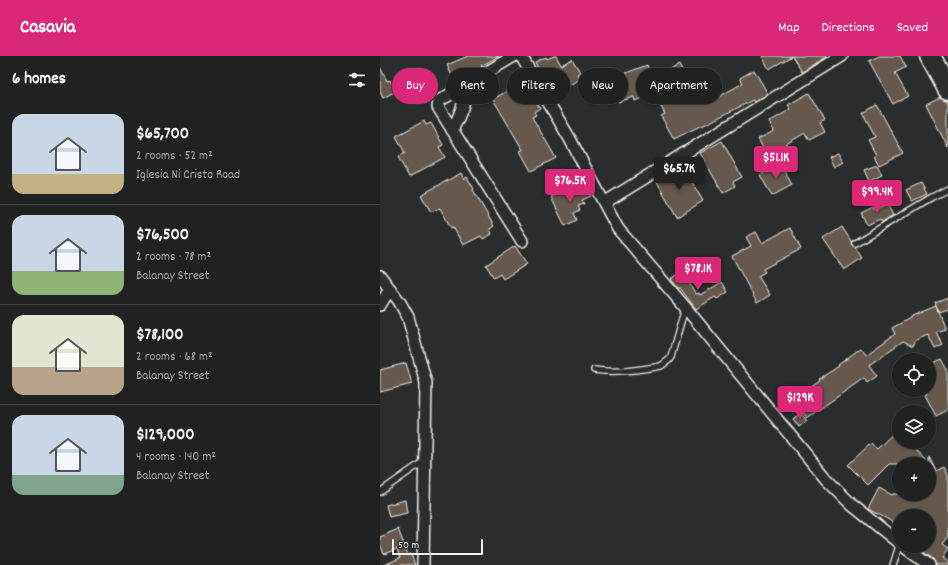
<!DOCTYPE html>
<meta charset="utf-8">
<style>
body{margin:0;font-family:Dekko,sans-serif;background:#2d2f2f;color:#f1f3f6;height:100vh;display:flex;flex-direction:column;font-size:15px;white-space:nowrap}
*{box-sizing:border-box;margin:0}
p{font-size:13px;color:#a2a4a5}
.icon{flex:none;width:22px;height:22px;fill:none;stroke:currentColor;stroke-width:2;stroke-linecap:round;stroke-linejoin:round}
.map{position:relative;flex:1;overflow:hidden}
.side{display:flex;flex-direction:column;background:#202222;width:380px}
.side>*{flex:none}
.top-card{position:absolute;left:12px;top:12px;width:380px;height:36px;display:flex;gap:8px}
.tools{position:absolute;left:512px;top:297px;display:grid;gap:8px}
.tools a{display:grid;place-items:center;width:44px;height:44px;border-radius:50%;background:#202222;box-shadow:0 1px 3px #0004,0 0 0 1px #3d3f40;font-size:20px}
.scale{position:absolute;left:12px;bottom:10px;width:91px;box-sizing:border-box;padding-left:4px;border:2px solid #f4f1e8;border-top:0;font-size:11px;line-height:14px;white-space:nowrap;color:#f4f1e8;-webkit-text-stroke:3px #2a2d2e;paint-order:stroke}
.price{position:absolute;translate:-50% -34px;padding:0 9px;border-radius:4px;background:#db2777;color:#fff;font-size:13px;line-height:26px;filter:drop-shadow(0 1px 2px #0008)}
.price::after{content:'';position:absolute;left:50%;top:24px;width:12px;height:9px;margin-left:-6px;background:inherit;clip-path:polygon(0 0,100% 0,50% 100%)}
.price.on{background:#222;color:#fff}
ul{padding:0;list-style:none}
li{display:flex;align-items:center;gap:12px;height:100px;padding:0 12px}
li+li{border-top:1px solid #3d3f40}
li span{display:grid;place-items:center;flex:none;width:112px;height:80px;border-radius:12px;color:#555}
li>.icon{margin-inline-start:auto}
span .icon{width:48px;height:48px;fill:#fffc;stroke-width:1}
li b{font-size:17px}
h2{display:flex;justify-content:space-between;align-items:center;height:48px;padding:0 12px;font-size:17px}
.chip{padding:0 14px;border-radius:18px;background:#202222;box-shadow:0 1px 3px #0004,0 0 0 1px #3d3f40;font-size:14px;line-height:36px}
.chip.on{background:#db2777;color:#fff}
header{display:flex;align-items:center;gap:24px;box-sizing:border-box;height:56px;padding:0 20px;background:#db2777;color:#fff}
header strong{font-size:19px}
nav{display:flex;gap:22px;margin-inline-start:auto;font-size:14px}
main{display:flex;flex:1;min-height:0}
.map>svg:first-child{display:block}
.building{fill:#66594d;stroke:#f4f1e8}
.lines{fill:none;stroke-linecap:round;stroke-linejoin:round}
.lane-casing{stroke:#f4f1e8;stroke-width:8}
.street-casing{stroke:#f4f1e8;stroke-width:14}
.highway-casing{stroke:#f4f1e8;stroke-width:23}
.lane{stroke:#2a2d2e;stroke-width:5.5}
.street{stroke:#2a2d2e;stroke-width:11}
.highway{stroke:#2a2d2e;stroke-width:20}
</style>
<header>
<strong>Casavia</strong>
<nav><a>Map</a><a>Directions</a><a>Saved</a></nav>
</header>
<main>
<section class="side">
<h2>6 homes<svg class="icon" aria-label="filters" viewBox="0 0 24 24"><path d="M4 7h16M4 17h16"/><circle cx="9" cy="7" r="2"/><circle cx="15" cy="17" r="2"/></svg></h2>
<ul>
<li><span style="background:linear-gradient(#c9d6e8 75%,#c2b280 0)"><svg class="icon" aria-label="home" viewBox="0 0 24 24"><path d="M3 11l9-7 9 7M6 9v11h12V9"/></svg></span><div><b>$65,700</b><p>2 rooms · 52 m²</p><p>Iglesia Ni Cristo Road</p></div></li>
<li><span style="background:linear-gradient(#c9d6e8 70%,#8fb573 0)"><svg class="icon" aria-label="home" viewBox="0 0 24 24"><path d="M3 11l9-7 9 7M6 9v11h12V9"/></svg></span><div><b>$76,500</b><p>2 rooms · 78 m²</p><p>Balanay Street</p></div></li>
<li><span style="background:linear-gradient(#dfe7d0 65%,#b9a48a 0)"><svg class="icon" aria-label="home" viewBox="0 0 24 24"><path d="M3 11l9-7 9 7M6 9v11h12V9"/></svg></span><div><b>$78,100</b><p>2 rooms · 68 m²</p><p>Balanay Street</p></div></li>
<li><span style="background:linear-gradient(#c9d6e8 75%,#7fa58c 0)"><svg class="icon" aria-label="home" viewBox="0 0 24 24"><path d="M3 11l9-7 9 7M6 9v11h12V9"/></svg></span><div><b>$129,000</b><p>4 rooms · 140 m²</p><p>Balanay Street</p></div></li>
</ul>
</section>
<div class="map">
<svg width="568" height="509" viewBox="0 0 568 509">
<rect width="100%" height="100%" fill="#2a2d2e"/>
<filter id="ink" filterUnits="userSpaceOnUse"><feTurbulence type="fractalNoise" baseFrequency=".025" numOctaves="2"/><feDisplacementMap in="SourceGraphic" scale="8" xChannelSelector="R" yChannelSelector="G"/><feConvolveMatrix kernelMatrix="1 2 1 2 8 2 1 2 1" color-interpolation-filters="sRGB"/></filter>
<g filter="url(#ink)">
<!-- building -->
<path class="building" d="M88,0H119L101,10L102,11L71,29L69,24L73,22L67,9Z
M174,0H176L181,9L192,3L200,16L197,18L200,23L181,34L180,31L170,36L161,19L155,6L166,1L167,3Z
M382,0H448L422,16L412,0L389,13Z
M499,0H520L526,11L515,17L528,40L513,48L489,5Z
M267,9L273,24L299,9L317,42L330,34L335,43L363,27L360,22L374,14L388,38L374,46L373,44L322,70V69L294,83L281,60L285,58L274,38L255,45L254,41L238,46L235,37L242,34L239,29L249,25L246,17Z
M0,11L7,25L10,24L16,35L3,42L0,36Z
M148,26L158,43L155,44L160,52L154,56L156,59L152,61L176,102L151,115L140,95L143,94L113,43L136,30L138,32Z
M429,37L445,64L440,67L445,76L429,84L425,77L387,99L378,83L394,75L389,66L411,53L408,49Z
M560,41L566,44L568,48V92L546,48Z
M497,49L523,97L499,109L494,100L496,99L488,84L495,81L483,57Z
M44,65L46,69L51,67L63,89L59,91L65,101L29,121L18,101L25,97L16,80Z
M342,85L362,121L353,126L355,130L343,137L320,97Z
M458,97L463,106L454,111L449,101Z
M401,108L412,129L392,140L380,119Z
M302,109L323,145L297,161L276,124Z
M497,109L502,119L489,125L484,114Z
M81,117L84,123L87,121L94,133L93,134L114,170L110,173L112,178L103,183L101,180L83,189L73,171L71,172L60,152L51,156L41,139Z
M541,127L547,138L532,145L526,134Z
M195,130L198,135L206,131L211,140L202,144L204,148L198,150L200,154L194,157L197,164L185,170L171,141Z
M507,148L513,159L502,166L500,163L487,169L481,157L493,151L494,154Z
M462,171L471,185L472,189L475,191L482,202L464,214L443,183Z
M410,172L421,193L383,213L385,216L378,220L390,239L377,247L352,200L371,190L366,181L376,176L382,187Z
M135,190L147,208L123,223L120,218L114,222L106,209Z
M302,216L316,238L319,237L320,239L342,226L348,236L337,243L335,241L316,253L300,232H298L291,223Z
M568,242V253L558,256L555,247Z
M556,250L565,273L556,276L563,289L555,293L548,279L536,284L533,290L523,285L489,309L497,320L487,327L484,322L427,362L416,346L422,343L419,338L440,324L439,323L459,310L458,309L481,292L486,299L515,278L512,272L532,261V260Z
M562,303L568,314V354L556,360L545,339L547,338L544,334H549V309Z
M26,307L32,328L0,336V314Z
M421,357L427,365L419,371L413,363Z
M519,372V386H528L549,408V401L556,415L564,411L568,419V481L562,489L568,493L562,502L568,506V509H556L553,503L535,490H549V460H519V472L509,464L488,453L499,432L512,439L513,438H549V408H509L488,429L468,409L491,387L497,393Z
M25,444L27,457L9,461L6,449Z
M18,473L28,499L31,498L35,509H4L20,502L17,493L4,498L0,488V481Z"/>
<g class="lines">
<defs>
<path id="lane" d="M475,187L552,141L568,133
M214,314C237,317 258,314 281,310L289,304L291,301L305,252
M0,436L44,405
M513,509L519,490"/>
<path id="street" d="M134,0L59,45L58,51L142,185
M141,0L190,83L238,173L305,251L446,423L472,449L519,487
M72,74C81,59 85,46 87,29
M224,147L462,0
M0,220L19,245L28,261L46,327L43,509
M0,249L10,233
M523,490L549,509"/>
<path id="highway" d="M550,0L568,33"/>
</defs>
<!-- lane casing -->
<use href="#lane" class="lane-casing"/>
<!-- street casing -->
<use href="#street" class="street-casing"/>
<!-- highway casing -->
<use href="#highway" class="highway-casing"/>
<!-- lane -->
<use href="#lane" class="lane"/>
<!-- street -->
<use href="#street" class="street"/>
<!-- highway -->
<use href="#highway" class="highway"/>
</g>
</g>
</svg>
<div class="tools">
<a><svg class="icon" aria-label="locate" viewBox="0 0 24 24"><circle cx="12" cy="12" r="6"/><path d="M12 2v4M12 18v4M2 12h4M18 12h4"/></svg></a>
<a><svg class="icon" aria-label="layers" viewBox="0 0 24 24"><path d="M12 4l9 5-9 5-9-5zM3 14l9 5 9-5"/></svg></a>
<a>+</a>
<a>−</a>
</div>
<div class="scale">50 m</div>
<b class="price" style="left:396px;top:124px">$51.1K</b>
<b class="price on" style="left:299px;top:135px">$65.7K</b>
<b class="price" style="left:190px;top:147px">$76.5K</b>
<b class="price" style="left:497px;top:158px">$99.4K</b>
<b class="price" style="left:318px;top:235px">$78.1K</b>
<b class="price" style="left:420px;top:364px">$129K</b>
<div class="top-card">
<a class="chip on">Buy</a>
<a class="chip">Rent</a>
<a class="chip">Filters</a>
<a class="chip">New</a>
<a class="chip">Apartment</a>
</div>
</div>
</main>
